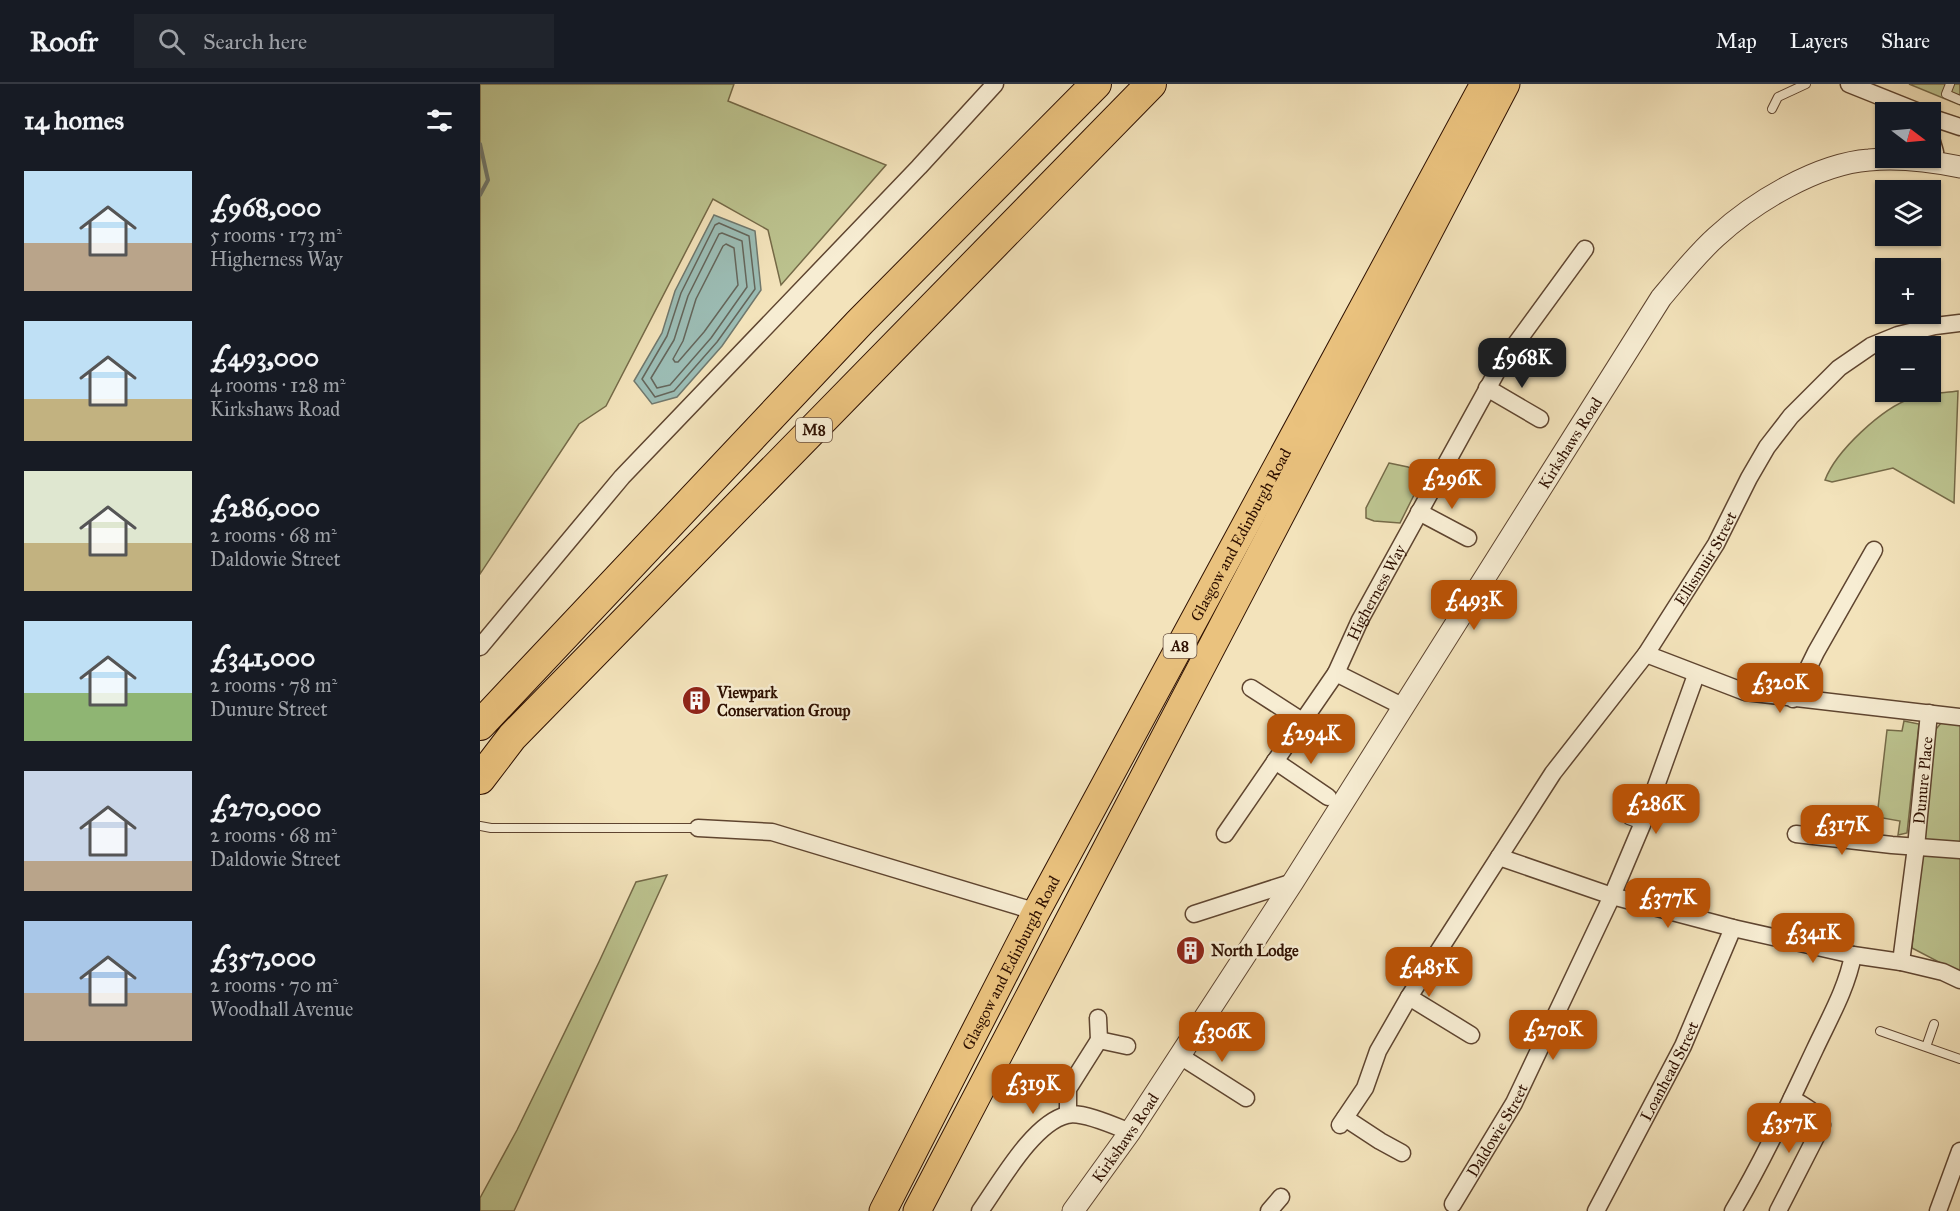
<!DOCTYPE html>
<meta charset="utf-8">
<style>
body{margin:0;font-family:"IM FELL Great Primer",serif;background:#20242c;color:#f1f3f6;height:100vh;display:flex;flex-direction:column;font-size:22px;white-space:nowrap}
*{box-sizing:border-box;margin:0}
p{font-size:20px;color:#9ea1a6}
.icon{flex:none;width:33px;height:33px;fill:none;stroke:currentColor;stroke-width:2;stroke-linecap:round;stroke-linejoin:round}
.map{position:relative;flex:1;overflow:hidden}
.drawer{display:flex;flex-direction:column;background:#171b24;width:480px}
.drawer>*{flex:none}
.needle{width:39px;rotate:106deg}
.buttons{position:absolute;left:1395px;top:18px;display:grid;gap:12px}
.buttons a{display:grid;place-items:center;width:66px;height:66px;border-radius:0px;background:#171b24;box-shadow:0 2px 4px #0004;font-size:30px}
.price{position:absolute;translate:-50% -51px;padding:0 14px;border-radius:12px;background:#b45309;color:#fff;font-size:20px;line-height:39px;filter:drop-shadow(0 2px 3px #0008)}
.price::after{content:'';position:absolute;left:50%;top:36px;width:18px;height:14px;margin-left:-9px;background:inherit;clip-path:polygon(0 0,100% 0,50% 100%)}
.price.selected{background:#222;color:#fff}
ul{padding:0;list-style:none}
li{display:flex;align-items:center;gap:18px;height:150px;padding:0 24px}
li span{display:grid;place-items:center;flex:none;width:168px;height:120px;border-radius:0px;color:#555}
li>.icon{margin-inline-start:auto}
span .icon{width:72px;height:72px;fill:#fffc;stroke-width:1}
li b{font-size:26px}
h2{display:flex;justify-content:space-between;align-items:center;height:72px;padding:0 24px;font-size:26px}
header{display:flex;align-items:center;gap:36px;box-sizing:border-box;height:84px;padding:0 30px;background:#171b24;border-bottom:2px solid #363941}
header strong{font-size:28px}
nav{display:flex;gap:33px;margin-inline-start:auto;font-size:21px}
.search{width:420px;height:54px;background:#20242c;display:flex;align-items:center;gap:15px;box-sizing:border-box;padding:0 21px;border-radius:0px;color:#9ea1a6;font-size:22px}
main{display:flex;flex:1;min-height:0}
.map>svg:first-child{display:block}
.green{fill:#bcc38f;stroke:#756a48;stroke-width:1.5}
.water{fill:#9cbdb5;stroke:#70786d;stroke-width:1.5}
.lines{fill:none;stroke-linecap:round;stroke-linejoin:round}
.shore{stroke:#65665b;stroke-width:1.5}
.stream{stroke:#70786d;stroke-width:4}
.service-casing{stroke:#5f4530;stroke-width:10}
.minor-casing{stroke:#5f4530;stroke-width:19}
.tertiary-casing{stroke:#5f4530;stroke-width:23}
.trunk-casing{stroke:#2e1001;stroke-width:29}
.motorway-casing{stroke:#2e1001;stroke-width:32}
.service{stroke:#f7edd3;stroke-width:8}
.minor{stroke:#f7edd3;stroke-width:16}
.tertiary{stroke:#f7edd3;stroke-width:21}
.trunk{stroke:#eac27e;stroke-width:27}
.motorway{stroke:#eac27e;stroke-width:30}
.labels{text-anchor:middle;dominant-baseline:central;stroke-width:5;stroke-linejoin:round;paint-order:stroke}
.shield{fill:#f7edd3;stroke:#6a5240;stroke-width:1.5}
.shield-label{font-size:15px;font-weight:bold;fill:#2e1001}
.street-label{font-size:16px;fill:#2e1001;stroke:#f7edd3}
.poi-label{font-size:16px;font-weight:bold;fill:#2e1001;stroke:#f7edd3;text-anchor:start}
</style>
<header>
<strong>Roofr</strong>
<div class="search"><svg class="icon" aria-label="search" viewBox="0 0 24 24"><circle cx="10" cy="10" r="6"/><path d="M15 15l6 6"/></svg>Search here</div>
<nav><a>Map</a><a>Layers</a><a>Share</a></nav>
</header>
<main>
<section class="drawer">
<h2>14 homes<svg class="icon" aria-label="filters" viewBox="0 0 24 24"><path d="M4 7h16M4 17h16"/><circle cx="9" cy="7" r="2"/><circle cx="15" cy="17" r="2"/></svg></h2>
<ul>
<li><span style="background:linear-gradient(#bfe0f5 60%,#b9a48a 0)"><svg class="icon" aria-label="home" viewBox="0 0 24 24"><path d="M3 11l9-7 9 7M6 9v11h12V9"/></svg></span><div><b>£968,000</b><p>5 rooms · 173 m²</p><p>Higherness Way</p></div></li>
<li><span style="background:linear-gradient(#bfe0f5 65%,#c2b280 0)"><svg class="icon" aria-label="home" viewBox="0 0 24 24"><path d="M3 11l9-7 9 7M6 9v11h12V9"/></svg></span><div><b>£493,000</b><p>4 rooms · 128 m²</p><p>Kirkshaws Road</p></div></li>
<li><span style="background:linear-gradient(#dfe7d0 60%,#c2b280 0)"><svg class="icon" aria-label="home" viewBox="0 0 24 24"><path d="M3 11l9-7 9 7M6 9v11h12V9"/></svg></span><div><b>£286,000</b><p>2 rooms · 68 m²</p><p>Daldowie Street</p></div></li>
<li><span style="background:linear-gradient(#bfe0f5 60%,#8fb573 0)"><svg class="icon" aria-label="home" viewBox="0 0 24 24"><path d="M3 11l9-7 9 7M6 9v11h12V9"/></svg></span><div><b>£341,000</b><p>2 rooms · 78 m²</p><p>Dunure Street</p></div></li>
<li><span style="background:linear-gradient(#c9d6e8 75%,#b9a48a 0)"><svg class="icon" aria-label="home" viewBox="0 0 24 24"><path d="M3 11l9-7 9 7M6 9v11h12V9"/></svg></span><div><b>£270,000</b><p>2 rooms · 68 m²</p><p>Daldowie Street</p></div></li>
<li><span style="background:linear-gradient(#a9c7e8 60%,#b9a48a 0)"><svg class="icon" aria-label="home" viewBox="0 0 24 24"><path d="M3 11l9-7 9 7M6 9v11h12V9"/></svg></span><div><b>£357,000</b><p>2 rooms · 70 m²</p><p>Woodhall Avenue</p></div></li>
</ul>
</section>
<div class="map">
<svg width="1480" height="1127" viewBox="0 0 1480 1127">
<rect width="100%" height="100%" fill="#f3e3bb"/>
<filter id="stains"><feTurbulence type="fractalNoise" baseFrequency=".00333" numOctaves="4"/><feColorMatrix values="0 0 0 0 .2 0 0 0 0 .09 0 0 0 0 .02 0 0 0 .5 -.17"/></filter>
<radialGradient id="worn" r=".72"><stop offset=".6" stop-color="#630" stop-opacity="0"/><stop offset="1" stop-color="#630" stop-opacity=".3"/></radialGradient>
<!-- green -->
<path class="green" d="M0,0H254L248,17L406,81L301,201L288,146L233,115L126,322L99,340L0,490Z
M1429,0H1480V21Z
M1478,307L1474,419L1413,384L1352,398L1345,396C1356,367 1402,324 1432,314C1446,309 1463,309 1478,307Z
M909,379L928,383L943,393L920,439L894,437L886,434V424Z
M1424,637L1439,640L1427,749L1418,751L1420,737L1397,733L1407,646L1422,647Z
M1461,639L1480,641V889L1432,864L1452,650Z
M187,791L34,1127H0V1114L37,1046L119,878L156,798Z"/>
<!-- water -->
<path class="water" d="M234,131L275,147L281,206L242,262L197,313L172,320L154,297L182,249L195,207Z"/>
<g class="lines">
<!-- shore -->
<path class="shore" d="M239,139L269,152L275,205L237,258L194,307L175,313L162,295L187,252L201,209L235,141Z
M242,149L262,157L267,203L231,254L190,301L177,304L171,294L194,256L208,212L239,150Z
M246,160L254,164L258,201L224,248L198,278H195L193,275L203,257L216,215L243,162Z"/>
<!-- stream -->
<path class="stream" d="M0,60L8,96L0,111"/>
<defs>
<path id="service" d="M1470,0L1466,10L1480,16
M1292,25L1298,13L1326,0
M1148,736L1162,741
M0,742L11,744H218
M1400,947L1480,975
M1446,963L1454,940"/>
<g id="minor">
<path d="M1369,0L1439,28"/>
<path d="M1450,33L1480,43"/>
<path d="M1448,77L1455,68L1450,51"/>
<path d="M1007,304L1060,335"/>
<path d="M939,428L988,454"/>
<path d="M0,563L142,393L439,83L515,0"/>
<path d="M1166,570L1265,608L1480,633"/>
<path id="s1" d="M856,589L880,536L1021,280L1105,165"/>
<path d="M771,604L822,637"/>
<path d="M1313,615L1336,568L1394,466"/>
<path d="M795,677L848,713"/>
<path d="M218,744L292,748L544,824L555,830"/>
<path d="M745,750L856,589L924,623"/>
<path d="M1316,750L1412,761L1480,766"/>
<path d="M1019,773L1132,812L1253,844L1373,871L1421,878L1463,888L1480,896"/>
<path d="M714,830L813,798"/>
<path id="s2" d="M1421,878L1436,763L1449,629"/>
<path d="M929,913L991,951"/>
<path d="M618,934L619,956"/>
<path d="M700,972L766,1014"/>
<path d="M588,1030V1005L619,956L647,962"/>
<path d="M865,1034L900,1057L922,1069"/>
<path id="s3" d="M860,1041L885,1004L898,967L929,913L1073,689L1166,570L1236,460L1269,394L1287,363L1311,332L1359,284L1391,262L1418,251L1455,242L1480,239"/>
<path id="s4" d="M973,1120L1034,1019L1132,812L1162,741L1216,591"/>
<path d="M500,1127C520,1099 553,1039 587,1031C602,1027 635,1042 650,1048"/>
<path d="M789,1127L801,1113"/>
<path id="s5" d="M1116,1127L1203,962L1253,844"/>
<path d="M1253,1127C1284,1075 1309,1020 1335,965C1349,935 1367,904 1373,871"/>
<path d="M1298,1127L1342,1041C1339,1028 1322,1022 1312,1014"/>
<path d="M1458,1127L1480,1067"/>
</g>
<g id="tertiary">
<path id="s6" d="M593,1127L650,1048L813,798L1181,214C1198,194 1216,171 1236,153C1274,118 1337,80 1389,76C1419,73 1451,77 1480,83"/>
</g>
<g id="trunk">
<path id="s7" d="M403,1127L555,830L1004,0"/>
<path d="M437,1127L1026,0"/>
</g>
<path id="motorway" d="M0,641L380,238L616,0
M0,695L32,653L671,0"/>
</defs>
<!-- service casing -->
<use href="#service" class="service-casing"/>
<!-- minor casing -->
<use href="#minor" class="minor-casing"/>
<!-- tertiary casing -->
<use href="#tertiary" class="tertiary-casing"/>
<!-- trunk casing -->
<use href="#trunk" class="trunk-casing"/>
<!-- motorway casing -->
<use href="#motorway" class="motorway-casing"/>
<!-- service -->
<use href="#service" class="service"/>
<!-- minor -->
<use href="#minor" class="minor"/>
<!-- tertiary -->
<use href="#tertiary" class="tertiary"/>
<!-- trunk -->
<use href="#trunk" class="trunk"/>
<!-- motorway -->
<use href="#motorway" class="motorway"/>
</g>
<!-- icons -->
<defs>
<symbol id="building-disc" viewBox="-11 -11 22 22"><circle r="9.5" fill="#8f2418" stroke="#f7edd3"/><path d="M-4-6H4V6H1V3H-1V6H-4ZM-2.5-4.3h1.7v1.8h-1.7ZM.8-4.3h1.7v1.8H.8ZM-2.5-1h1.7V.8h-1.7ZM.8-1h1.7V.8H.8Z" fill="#fff"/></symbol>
</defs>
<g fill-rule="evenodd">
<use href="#building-disc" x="200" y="600" width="33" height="33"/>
<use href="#building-disc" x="694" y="850" width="33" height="33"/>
</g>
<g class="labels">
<!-- shield labels -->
<g class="shield">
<rect x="316" y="334" width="36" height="24" rx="4.5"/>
<rect x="683.5" y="550" width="33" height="24" rx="4.5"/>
</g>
<g class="shield-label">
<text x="334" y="346">M8</text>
<text x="700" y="562">A8</text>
</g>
<!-- street labels -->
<g class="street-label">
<text stroke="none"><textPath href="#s6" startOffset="915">Kirkshaws Road</textPath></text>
<text stroke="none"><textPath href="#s7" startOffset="765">Glasgow and Edinburgh Road</textPath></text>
<text stroke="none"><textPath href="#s3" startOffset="676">Ellismuir Street</textPath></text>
<text stroke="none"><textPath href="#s1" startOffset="90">Higherness Way</textPath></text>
<text stroke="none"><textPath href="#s2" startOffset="183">Dunure Place</textPath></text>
<text stroke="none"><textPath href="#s7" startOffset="279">Glasgow and Edinburgh Road</textPath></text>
<text stroke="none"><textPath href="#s5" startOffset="158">Loanhead Street</textPath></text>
<text stroke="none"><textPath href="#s4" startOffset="86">Daldowie Street</textPath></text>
<text stroke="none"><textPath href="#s6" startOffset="90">Kirkshaws Road</textPath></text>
</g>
<!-- poi labels -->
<g class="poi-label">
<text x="237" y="608">Viewpark<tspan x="237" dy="18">Conservation Group</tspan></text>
<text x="731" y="866">North Lodge</text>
</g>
</g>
<rect width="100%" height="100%" filter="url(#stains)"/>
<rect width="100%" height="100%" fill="url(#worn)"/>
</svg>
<div class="buttons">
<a><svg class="needle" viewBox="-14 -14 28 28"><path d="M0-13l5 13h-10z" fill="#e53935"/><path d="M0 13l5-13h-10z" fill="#9ea1a6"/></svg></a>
<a><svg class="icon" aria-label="layers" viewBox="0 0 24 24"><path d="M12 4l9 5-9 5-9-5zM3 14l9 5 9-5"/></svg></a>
<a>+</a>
<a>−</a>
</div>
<b class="price selected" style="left:1042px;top:305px">£968K</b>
<b class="price" style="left:972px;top:426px">£296K</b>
<b class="price" style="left:994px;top:547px">£493K</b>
<b class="price" style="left:1300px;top:630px">£320K</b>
<b class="price" style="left:831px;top:681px">£294K</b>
<b class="price" style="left:1176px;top:751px">£286K</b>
<b class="price" style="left:1362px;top:772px">£317K</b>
<b class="price" style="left:1188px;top:845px">£377K</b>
<b class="price" style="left:1333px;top:880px">£341K</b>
<b class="price" style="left:949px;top:914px">£485K</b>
<b class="price" style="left:1073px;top:977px">£270K</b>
<b class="price" style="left:742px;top:979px">£306K</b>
<b class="price" style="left:553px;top:1031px">£319K</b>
<b class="price" style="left:1309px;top:1070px">£357K</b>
</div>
</main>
